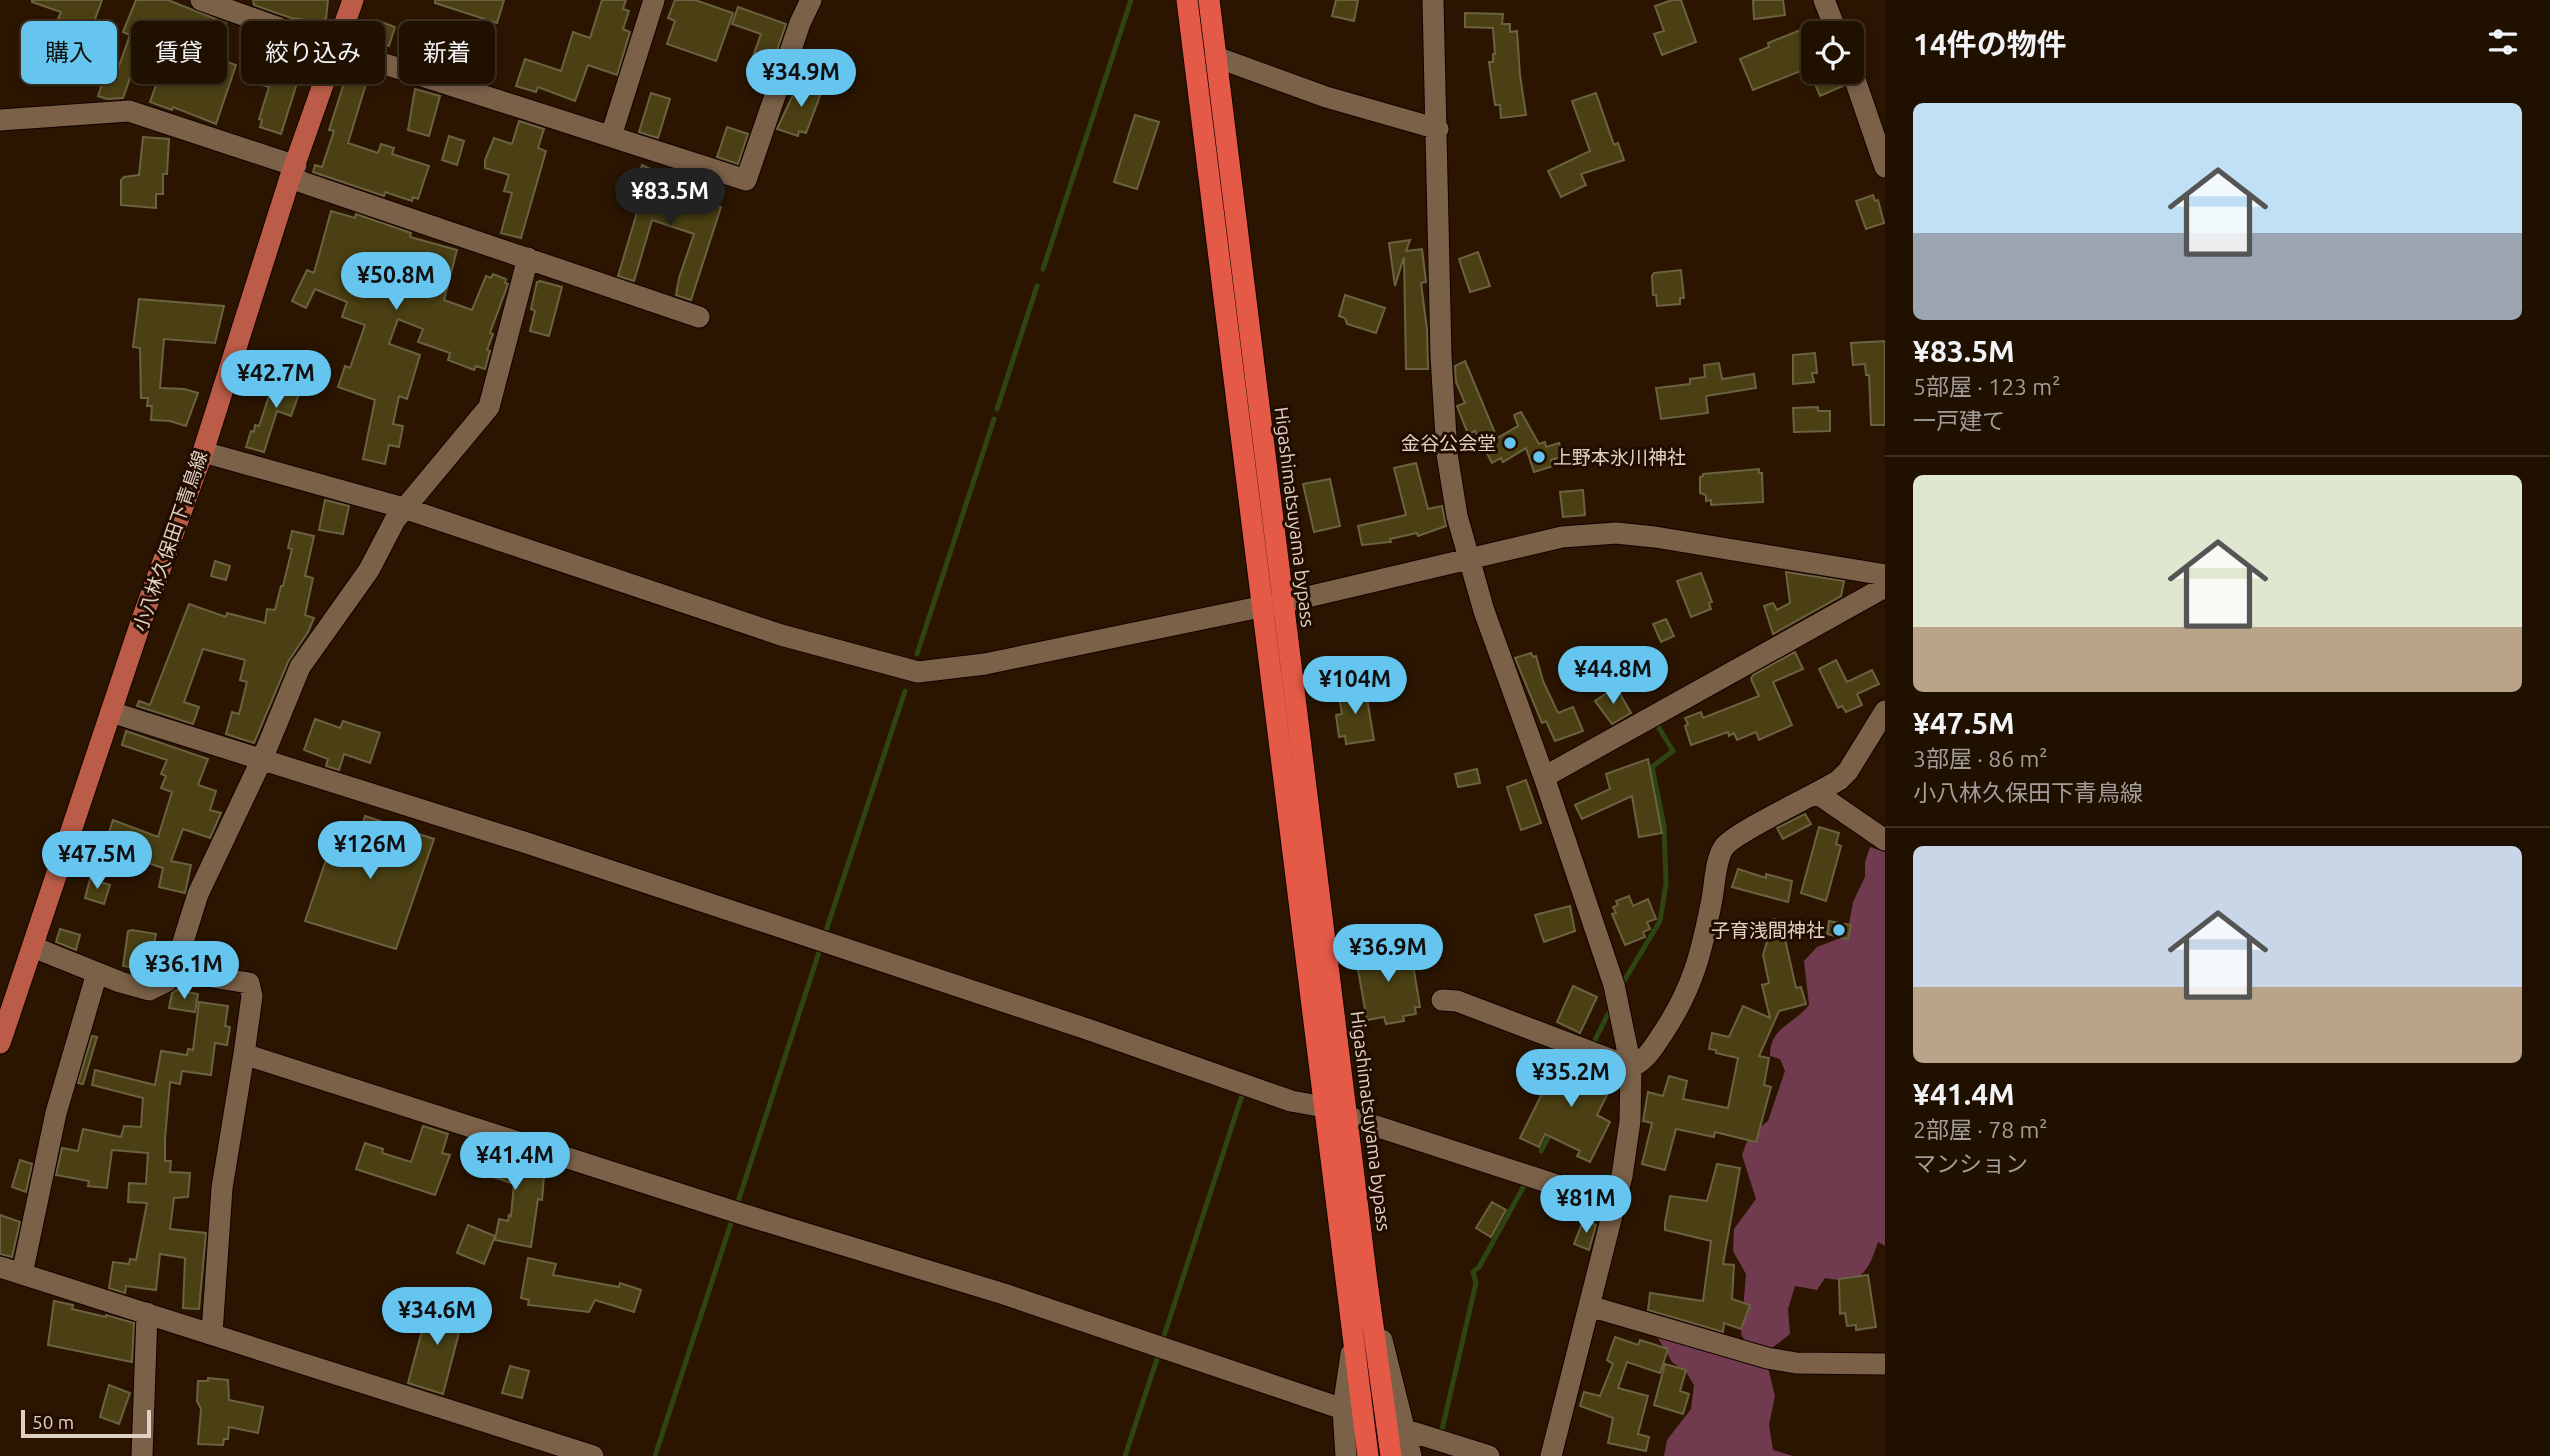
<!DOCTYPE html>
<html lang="ja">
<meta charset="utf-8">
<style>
body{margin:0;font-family:Ubuntu,"Noto Sans JP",sans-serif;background:#28190a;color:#f1f3f6;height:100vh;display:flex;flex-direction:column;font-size:26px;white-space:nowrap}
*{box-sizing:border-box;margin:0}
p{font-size:23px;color:#a29d99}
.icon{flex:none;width:38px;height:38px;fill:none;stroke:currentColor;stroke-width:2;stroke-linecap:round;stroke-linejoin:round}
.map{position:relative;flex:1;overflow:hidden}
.drawer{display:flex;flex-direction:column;background:#201000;width:665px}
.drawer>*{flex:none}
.banner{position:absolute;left:21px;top:21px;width:665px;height:63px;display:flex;gap:14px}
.controls{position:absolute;left:1801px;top:21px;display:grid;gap:14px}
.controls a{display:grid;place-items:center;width:63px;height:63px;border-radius:10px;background:#201000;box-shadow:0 4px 10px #0003,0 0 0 2px #3d3022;font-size:35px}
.scale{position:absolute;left:21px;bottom:18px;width:130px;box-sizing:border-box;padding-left:7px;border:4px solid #e0d1c3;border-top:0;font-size:19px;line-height:24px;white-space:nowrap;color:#e0d1c3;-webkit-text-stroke:5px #210c00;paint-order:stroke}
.price{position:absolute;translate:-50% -60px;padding:0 16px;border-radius:24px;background:#65c5ef;color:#111;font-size:23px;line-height:46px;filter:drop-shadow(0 2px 4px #0008)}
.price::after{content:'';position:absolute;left:50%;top:42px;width:21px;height:16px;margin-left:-10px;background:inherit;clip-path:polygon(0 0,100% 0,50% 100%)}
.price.selected{background:#222;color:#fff}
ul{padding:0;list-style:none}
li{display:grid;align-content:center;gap:14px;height:371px;padding:0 28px}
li+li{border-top:2px solid #3d3022}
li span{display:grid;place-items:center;height:217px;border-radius:10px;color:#555}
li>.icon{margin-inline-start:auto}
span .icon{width:126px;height:126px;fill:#fffc;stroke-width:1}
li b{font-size:30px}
h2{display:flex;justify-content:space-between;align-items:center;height:84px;padding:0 28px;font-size:30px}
.chip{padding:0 24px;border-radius:10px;background:#201000;box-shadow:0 4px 10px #0003,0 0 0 2px #3d3022;font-size:24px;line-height:63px}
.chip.selected{background:#65c5ef;color:#111}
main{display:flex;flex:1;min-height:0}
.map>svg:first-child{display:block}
.forest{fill:#713b4f}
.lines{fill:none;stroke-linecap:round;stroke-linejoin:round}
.stream{stroke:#2e4411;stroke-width:5}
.building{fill:#4b4013;stroke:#6a6241;stroke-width:2}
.minor-casing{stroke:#120200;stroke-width:23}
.major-casing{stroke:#120200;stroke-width:23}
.highway-casing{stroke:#120200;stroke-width:23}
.minor{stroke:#7c6149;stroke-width:21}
.major{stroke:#bb5c48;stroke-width:21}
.highway{stroke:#e55947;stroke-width:21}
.poi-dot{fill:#65c5ef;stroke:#210c00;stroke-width:2.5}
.labels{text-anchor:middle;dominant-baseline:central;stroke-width:6;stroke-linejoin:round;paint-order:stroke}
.poi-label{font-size:19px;fill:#e0d1c3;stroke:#210c00;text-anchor:end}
.street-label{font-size:19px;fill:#e0d1c3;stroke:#210c00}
</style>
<main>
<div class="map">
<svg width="1885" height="1456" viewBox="0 0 1885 1456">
<rect width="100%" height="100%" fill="#2b1500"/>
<!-- forest -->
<path class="forest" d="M1870,847L1885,852V1246L1878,1242C1867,1275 1860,1285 1825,1278L1817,1290L1795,1286L1788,1309L1790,1334L1767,1352L1747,1345L1741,1334L1746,1274L1733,1251L1734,1229L1756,1199L1742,1155L1749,1136L1768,1121L1785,1071L1780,1059L1770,1056C1770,1027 1793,1025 1809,1005L1804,961L1817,947L1843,937L1849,924L1853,902L1865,877V862Z
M1661,1334L1768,1368L1775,1396L1769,1425L1773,1450L1793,1456H1664L1667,1440L1691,1409L1694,1385L1686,1372L1672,1362L1658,1338Z"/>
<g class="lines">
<!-- stream -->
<path class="stream" d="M1043,269L1131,0
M997,409L1037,286
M917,654L994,419
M825,934L905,691
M1624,981L1660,921L1666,884L1664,826L1652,767L1673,751L1656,723
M1594,1042L1608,1014
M1541,1151L1551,1132
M736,1208L819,952
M1162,1342L1244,1089
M1441,1434L1476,1283L1473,1272L1479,1267L1525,1184
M655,1456L733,1217
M1125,1456L1159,1353"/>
</g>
<!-- building -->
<path class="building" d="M32,0H102L84,49L91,51L90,55L119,66L130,35L123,32L136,0H168L226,23L213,57L236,65L216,124L173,107L172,110L150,102L166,57L141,47L123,98L107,99L98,96L102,84L67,74L78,30L58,19L61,12L32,2Z
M253,0H328L326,19L314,21L291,18L254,5Z
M435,0H504L497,23L435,3Z
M602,0H626L623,9L629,11L623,29L630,32L617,75L588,65L575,101L538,87L536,92L516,86L525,59L561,71L573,32L590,38Z
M675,0H695L733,13L716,61L667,44L675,21L668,18Z
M1336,0H1358L1354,21L1332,16Z
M1672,0H1681L1696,42L1662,55L1654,34L1664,31L1655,6Z
M1753,0H1783L1785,15L1754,19Z
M738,7L786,24L770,71L751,62L761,34L732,24Z
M1465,13L1503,14L1502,24H1510V32L1517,31L1520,75L1526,115L1501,118L1500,105H1495L1489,62H1493V54H1495L1493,28L1465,27Z
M376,20L395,27L389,46L369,39Z
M1813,25V66L1753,90L1740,59L1769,47L1768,43Z
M436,39L473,52L465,75L429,61Z
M257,65L299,77L281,134L260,127L262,120L259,119L269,87L252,82Z
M1810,72H1838L1843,86L1820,96Z
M346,77L366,84L348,143L378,153L381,144L394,148L392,154L429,166L418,199L413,197L412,201L385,192L384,196L313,172L315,165L322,167L334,131L329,130Z
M800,80L823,88L806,133L799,131L798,136L777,129Z
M415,89L440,96L429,136L408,130Z
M651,93L670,99L658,138L639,132Z
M1596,93L1614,145L1618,143L1624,160L1581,174L1586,185L1561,197L1548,171L1590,151L1572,101Z
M1135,115L1159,122L1137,189L1114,182Z
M519,121L544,129L538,148L546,151L521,238L501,233L512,193L504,191L509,175L485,168V160L494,138L512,144Z
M727,127L748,134L738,164L717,157Z
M449,136L464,141L457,165L442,160Z
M143,137L169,139L167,174H163V194H156V208L121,205V180L124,177L139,175Z
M642,165L659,173L658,176L662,178L659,188L661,189L701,203L702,201L721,207L691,300L676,295L679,278L694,234L652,220L634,281L618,276L642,196L633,193Z
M1873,195L1875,201L1878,200L1884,223L1866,229L1856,201Z
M331,211L355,218L356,214L411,233L410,237L457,250L444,300L472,310L486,276L491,278L493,274L506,279L505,283L508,284L490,333L493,334L487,350L490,351L485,369L476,366L474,370L448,360L450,353L418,342L423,329L398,319L389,344L420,355L407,399L399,396L393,424L403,426L399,447L389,445L385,464L363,459L375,400L338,387L345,366L350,368L365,325L342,317L347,302L315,289L306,308L292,301L307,270L314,273Z
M1410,240L1406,251L1422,249L1426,282L1421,283L1427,329L1428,369H1406L1404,257L1395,286L1389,243Z
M1478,252L1490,286L1470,292L1459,259Z
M1681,270L1684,298H1680V304L1657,306L1656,295H1653L1652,276L1654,273Z
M540,281L562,287L549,336L530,331L535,311L531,309L537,282Z
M1345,295L1385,308L1376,333L1347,324L1345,318L1339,316Z
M139,299L224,306L215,343L164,339L160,388L184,389L198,393L186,426L170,421L151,420L152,406H147L148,398H141L140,348L133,347Z
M1885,341V425H1871L1869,375H1866L1865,364L1853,365L1851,343Z
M1815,353L1817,373H1812L1814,382L1793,384V355Z
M1465,361L1497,438L1518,426L1514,415L1521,412L1539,444L1545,442L1546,447L1559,443L1564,456L1551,460L1553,466L1534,472L1526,448L1503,462L1501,458L1492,463L1475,431L1468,434L1457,406L1465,403L1456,382L1455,366Z
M1719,363L1722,379L1754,374L1756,388L1706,396L1708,413L1661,419L1656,388L1690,384V379L1705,377L1704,365Z
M285,373L304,380L291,416L277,411L264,452L246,447L251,431L254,432L255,425L259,426L270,393L273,394L276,385L280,386Z
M1818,407V411H1830V431L1794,432L1793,408Z
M1416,463L1428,509L1442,506L1446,526L1418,536L1417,533L1390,539L1391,542L1362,545L1358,526L1406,515L1394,468Z
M1759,469V473H1762L1763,502L1711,505V500L1706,501V495L1700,493V477L1703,476V474Z
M1330,479L1340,526L1314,532L1303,484Z
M1583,490L1585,515L1563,517L1560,492Z
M325,500L349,506L343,534L319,530Z
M292,531L314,536L305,576L313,578L305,615L314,618L308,632L288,662L254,743L226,734L232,712L239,714L247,682L240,680L245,660L203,649L184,702L199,707L193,724L137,706L139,701L150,705L189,604L226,617L227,613L265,623L267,609L275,610L281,586H283L292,549L288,548Z
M215,561L230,566L226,580L211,576Z
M1786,572L1844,581L1841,596L1773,634L1764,606L1773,603L1777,610L1790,603Z
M1701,573L1712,602L1709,603L1711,609L1691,617L1677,581Z
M1666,619L1674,636L1661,642L1653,624Z
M1795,652L1803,669L1773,682L1792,725L1759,740L1756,732L1737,740L1734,733L1729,736L1728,732L1691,745L1685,726L1688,724L1685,718L1701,712L1703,718L1759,696L1751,679L1753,675Z
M1531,653L1533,657L1536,656L1543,681L1558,713L1573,707L1583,731L1555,741L1546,721L1542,723L1515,658Z
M1836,660L1847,682L1872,670L1879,684L1857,694L1862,705L1846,712L1842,706L1838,708L1819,669Z
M1365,686L1374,740L1346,744L1345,736L1339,737L1336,715L1342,714L1338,690Z
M1616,687L1631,713L1612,724L1595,701Z
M315,719L340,728L343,721L380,733L370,763L344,754L339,770L326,766L328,759L304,750Z
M126,731L208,759L198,785L216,791L210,810L221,813L210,838L183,829L171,861L191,865L185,893L159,887L163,868L104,848L113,820L158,837L172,792L161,788L166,776L161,774L167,760L122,745Z
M1648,759L1662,833L1639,837L1632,796L1582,819L1575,805L1610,789L1606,774Z
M1477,769L1480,783L1458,787L1455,774Z
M1526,780L1541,823L1521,830L1507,787Z
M1805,814L1811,824L1783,839L1777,828Z
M365,816L434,839L396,949L305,921L339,822L361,830Z
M1819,827L1839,833L1836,844L1841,846L1826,901L1801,893Z
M1738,869L1766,878V874L1792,881L1788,902L1732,887Z
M90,879L110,885L104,904L85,898Z
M1629,896L1633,906L1648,899L1656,919L1647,922L1650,929L1643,932L1645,937L1625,945L1612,914L1616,913L1613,907L1618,905L1616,901Z
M1570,906L1575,931L1544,942L1535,915Z
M1774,919L1790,924L1785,939L1796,988L1801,987L1806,1004L1779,1011L1759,1056L1769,1058L1764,1085L1771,1087L1756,1142L1715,1132L1714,1137L1676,1129L1665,1170L1642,1164L1652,1123L1643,1121L1648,1092L1663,1096L1669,1076L1687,1081L1683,1099L1728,1108L1738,1058L1716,1053V1050L1709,1049L1712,1033L1729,1037L1743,1006L1770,1018L1762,985L1769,983L1763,955Z
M1829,921L1851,925L1848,939L1827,934Z
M60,929L80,935L76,950L56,942Z
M132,930L156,934L149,970L123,966L128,931Z
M1407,945L1409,958H1412L1420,1007H1415L1416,1014L1403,1016L1404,1021L1386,1024L1384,1017L1367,1020L1355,953Z
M1573,986L1597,997L1580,1033L1557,1022Z
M176,990L198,994L195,1012L169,1008L172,993Z
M199,1002L228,1006L225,1026L230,1027L227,1045L215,1043L211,1075L182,1071L180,1084L170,1082L165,1139V1161H171L170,1172L190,1173L188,1197L174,1198L170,1229L206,1233L199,1309L183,1308L185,1258L160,1254L156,1290L126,1286L125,1293L109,1288L113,1262L129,1264L130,1259L136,1260L147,1203L128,1202L129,1183L146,1184L148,1153L112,1150L107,1188L88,1186L89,1181L56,1175L62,1148L78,1151L83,1129L121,1137L124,1126L141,1127L143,1098L92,1085L95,1070L155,1085L161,1051L187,1055L188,1049L193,1050Z
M92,1036L97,1037L83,1084L78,1083Z
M1561,1055L1580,1062L1578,1066L1613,1083L1597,1115L1610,1122L1590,1162L1577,1156L1580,1151L1545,1134L1539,1147L1520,1138Z
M423,1126L448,1134L442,1153L450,1155L435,1195L356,1169L365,1143L383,1149L382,1153L411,1162Z
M482,1144L539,1162L537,1175L544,1176L542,1200L538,1199L531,1247L495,1240L499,1219L508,1221L509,1215L511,1216L514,1184L473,1170Z
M20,1160L32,1164L26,1192L12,1187Z
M1717,1164L1740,1168L1723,1264L1734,1265L1732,1299L1750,1305L1741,1329L1724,1323L1723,1332L1648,1310L1650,1293L1703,1301L1711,1241L1665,1230V1223L1670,1196L1707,1201Z
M1492,1202L1506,1210L1491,1237L1476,1228Z
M0,1215L20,1222L12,1257L0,1254Z
M1584,1219L1596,1225L1589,1250L1574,1244Z
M468,1225L495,1236L484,1264L457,1253Z
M528,1258L556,1264L553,1275L619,1287L620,1283L641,1290L634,1312L595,1300L589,1312L528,1305L529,1300L521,1298Z
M1868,1275L1876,1327L1856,1330V1325L1847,1326L1845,1313L1840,1314L1839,1279Z
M54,1301L73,1305L72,1309L106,1317V1315L134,1323L132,1362L48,1345Z
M430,1301L465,1310L443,1394L408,1383Z
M1615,1337L1638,1345L1640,1340L1668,1349L1660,1373L1627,1362L1618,1388L1648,1396L1638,1434L1649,1437L1646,1451L1608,1443L1613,1418L1580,1406L1584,1392L1600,1396L1613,1364L1607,1360Z
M1665,1364L1686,1370L1680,1391L1689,1394L1683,1414L1654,1405Z
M510,1366L529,1371L522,1398L502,1393Z
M208,1378L228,1380L229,1400L263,1407L258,1433L229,1427L228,1439H224L223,1445L198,1444L201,1409L197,1401L198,1381H208Z
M109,1385L130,1393L119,1424L100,1417Z"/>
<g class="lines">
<defs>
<path id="minor" d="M201,0L338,49L746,180L800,23L811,0
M1433,0L1441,356L1447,454L1457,516L1484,611L1544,777L1614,985L1631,1067L1630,1121L1622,1176L1551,1456
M1824,0L1837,33
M1216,57L1326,97L1438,129
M1852,71L1885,167
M0,120L129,111L296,166
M611,136L654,0
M290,178L699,317
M203,452L404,508L781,635L918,672L985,664L1303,598L1562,537L1616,533L1655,537L1885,575
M111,712L530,844L1090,1030L1291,1101L1324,1107
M1544,777L1885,587
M1818,794L1885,840
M33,947L120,982L149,990L167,981L174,971L249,983L252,996L244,1054L222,1188L212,1333
M174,971L198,894L263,757L300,667L369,570L395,520L489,407L528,258
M1442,1000L1457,1001L1631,1067C1647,1060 1654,1046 1663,1033C1693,988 1702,951 1712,899C1715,884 1715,860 1724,847C1736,831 1816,795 1839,780L1848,771L1885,711
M244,1054L742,1214L1004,1294L1343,1409
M1348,1117L1615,1204
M0,1267L593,1456
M22,1274L56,1113L97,973
M1589,1306L1767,1358L1796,1363L1885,1364
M1382,1340L1411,1456
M1406,1430L1489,1456
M142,1456L147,1313
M1346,1456L1343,1409L1351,1354"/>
<path id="major" d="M0,1043L142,619L203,452L290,178L353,0"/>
<path id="highway" d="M1187,0L1368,1456
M1209,0L1367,1282L1391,1456"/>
</defs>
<!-- minor casing -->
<use href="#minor" class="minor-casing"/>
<!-- major casing -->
<use href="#major" class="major-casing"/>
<!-- highway casing -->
<use href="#highway" class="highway-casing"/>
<!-- minor -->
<use href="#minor" class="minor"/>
<!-- major -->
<use href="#major" class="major"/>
<!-- highway -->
<use href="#highway" class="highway"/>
</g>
<!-- markers -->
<g class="poi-dot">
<circle cx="1510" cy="443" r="7"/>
<circle cx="1539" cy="457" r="7"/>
<circle cx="1839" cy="930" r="7"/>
</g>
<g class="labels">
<!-- poi labels -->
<g class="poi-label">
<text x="1496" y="443">金谷公会堂</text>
<text x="1553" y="457" text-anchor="start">上野本氷川神社</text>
<text x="1825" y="930">子育浅間神社</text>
</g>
<!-- street labels -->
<g class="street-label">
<text transform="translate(1295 517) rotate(83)">Higashimatsuyama bypass</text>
<text transform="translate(170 541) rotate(-71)">小八林久保田下青鳥線</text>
<text transform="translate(1371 1121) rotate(83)">Higashimatsuyama bypass</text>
</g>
</g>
</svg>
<div class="controls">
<a><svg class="icon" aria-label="locate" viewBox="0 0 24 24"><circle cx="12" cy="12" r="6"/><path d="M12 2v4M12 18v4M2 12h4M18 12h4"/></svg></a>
</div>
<div class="scale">50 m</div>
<b class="price" style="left:801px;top:109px">¥34.9M</b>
<b class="price selected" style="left:670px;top:228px">¥83.5M</b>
<b class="price" style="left:396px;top:312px">¥50.8M</b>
<b class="price" style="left:276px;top:410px">¥42.7M</b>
<b class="price" style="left:1613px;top:706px">¥44.8M</b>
<b class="price" style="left:1355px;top:716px">¥104M</b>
<b class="price" style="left:370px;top:881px">¥126M</b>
<b class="price" style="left:97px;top:891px">¥47.5M</b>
<b class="price" style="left:1388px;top:984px">¥36.9M</b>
<b class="price" style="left:184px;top:1001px">¥36.1M</b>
<b class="price" style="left:1571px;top:1109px">¥35.2M</b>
<b class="price" style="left:515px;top:1192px">¥41.4M</b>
<b class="price" style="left:1586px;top:1235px">¥81M</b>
<b class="price" style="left:437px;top:1347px">¥34.6M</b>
<div class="banner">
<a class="chip selected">購入</a>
<a class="chip">賃貸</a>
<a class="chip">絞り込み</a>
<a class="chip">新着</a>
</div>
</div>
<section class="drawer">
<h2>14件の物件<svg class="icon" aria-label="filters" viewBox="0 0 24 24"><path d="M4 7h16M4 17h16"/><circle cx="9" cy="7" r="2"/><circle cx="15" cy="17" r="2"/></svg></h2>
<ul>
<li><span style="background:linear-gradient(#bfe0f5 60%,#9aa5b1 0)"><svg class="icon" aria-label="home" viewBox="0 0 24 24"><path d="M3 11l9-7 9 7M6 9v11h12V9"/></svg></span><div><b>¥83.5M</b><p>5部屋 · 123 m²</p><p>一戸建て</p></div></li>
<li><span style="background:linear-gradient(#dfe7d0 70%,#b9a48a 0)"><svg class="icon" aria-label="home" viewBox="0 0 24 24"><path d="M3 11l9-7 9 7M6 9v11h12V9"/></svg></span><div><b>¥47.5M</b><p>3部屋 · 86 m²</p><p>小八林久保田下青鳥線</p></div></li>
<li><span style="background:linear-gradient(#c9d6e8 65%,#b9a48a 0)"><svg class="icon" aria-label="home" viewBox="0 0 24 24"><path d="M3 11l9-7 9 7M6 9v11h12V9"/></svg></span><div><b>¥41.4M</b><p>2部屋 · 78 m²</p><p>マンション</p></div></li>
</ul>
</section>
</main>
